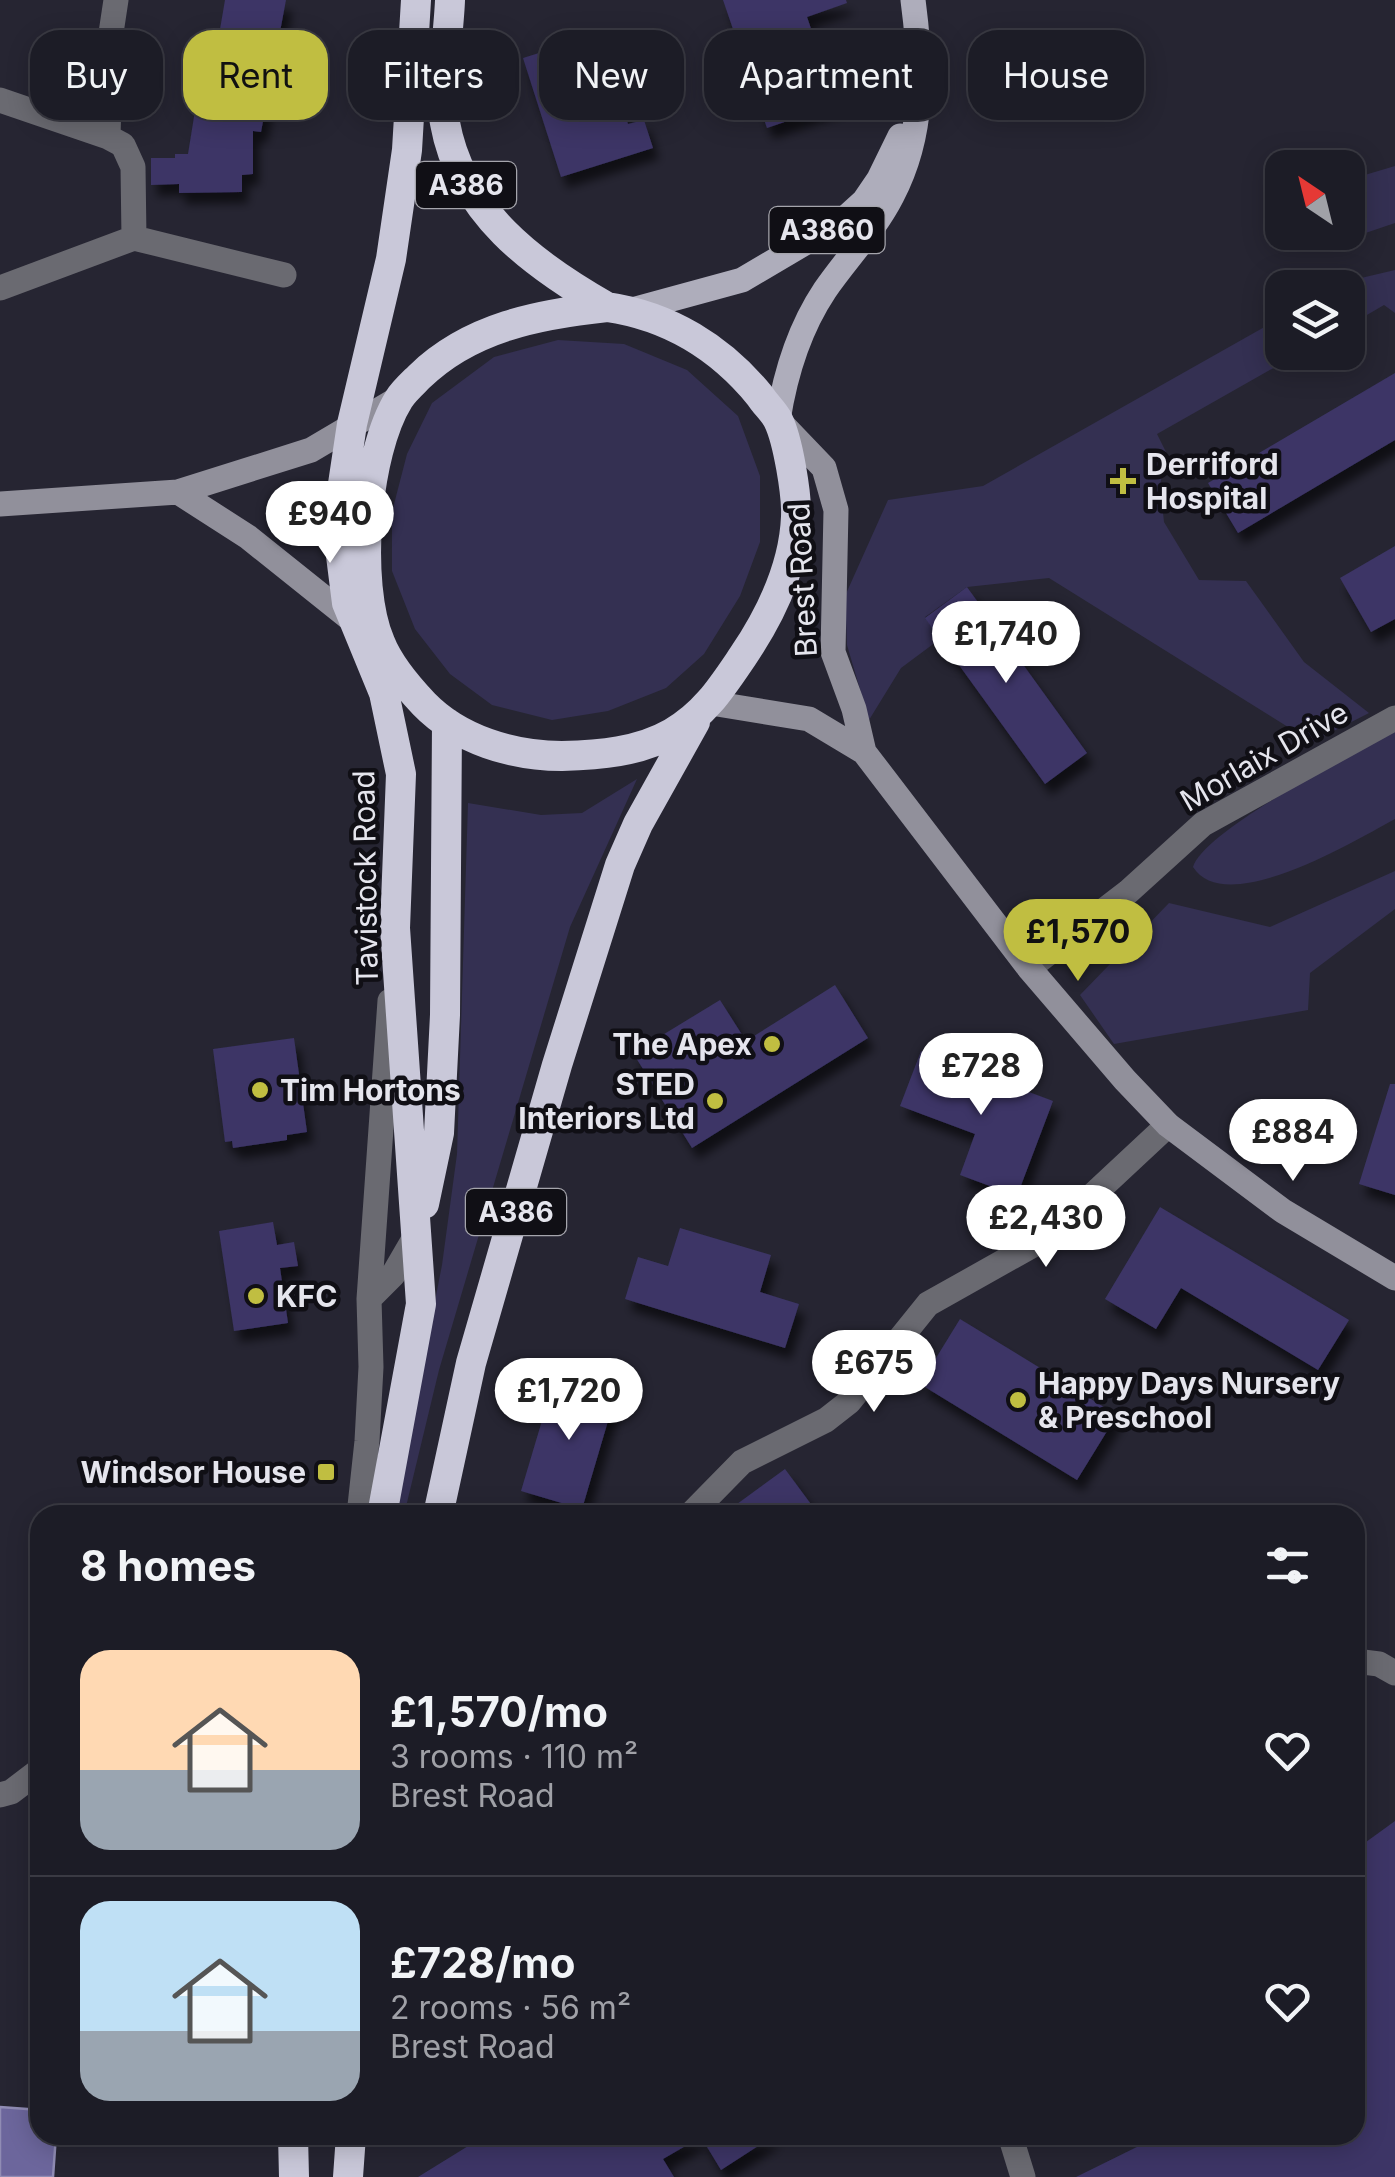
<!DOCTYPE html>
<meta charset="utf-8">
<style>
body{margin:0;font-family:Inter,sans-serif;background:#292932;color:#f1f3f6;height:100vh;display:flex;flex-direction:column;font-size:38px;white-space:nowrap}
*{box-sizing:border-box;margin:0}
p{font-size:32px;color:#a0a1a7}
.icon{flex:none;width:55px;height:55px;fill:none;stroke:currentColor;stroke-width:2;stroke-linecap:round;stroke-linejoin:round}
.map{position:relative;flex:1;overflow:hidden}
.side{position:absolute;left:30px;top:1505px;width:1335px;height:640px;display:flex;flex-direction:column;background:#1c1c26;border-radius:30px;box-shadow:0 5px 25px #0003,0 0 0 2px #3a3a43}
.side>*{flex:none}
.hud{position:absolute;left:30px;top:30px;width:1335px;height:90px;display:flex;gap:20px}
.needle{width:65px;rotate:325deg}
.tools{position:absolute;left:1265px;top:150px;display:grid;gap:20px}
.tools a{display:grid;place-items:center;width:100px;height:100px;border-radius:20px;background:#1c1c26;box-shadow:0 5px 25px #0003,0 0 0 2px #3a3a43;font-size:50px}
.price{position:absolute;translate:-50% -85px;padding:0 22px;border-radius:35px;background:#fff;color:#222;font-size:32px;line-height:65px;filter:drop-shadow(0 2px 5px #0008)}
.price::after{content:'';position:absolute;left:50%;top:60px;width:30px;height:22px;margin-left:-15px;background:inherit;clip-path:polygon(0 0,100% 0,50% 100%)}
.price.on{background:#c0be41;color:#111}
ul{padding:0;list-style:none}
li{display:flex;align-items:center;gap:30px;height:250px;padding:0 50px}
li+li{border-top:2px solid #3a3a43}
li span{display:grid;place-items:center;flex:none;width:280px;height:200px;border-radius:30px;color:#555}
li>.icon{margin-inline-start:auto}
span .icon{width:120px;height:120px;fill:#fffc;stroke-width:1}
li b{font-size:42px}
h2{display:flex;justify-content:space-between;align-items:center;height:120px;padding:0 50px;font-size:42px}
.chip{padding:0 35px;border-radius:30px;background:#1c1c26;box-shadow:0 5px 25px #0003,0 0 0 2px #3a3a43;font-size:35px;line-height:90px}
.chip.on{background:#c0be41;color:#111}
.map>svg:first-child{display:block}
.green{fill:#343052}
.water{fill:#6c669c;stroke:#908cb4;stroke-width:2.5}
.building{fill:#3c3566;filter:url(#shadow)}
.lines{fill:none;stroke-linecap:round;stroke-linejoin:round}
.street{stroke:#6a6a71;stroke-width:25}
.secondary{stroke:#91909b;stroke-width:25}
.primary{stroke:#aeadbb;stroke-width:25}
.highway{stroke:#c9c8d9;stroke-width:30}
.poi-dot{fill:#c0be41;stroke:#100f15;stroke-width:4}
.labels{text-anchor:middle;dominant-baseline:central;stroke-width:9;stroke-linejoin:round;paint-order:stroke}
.shield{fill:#100f15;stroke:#a5a5ac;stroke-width:2.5}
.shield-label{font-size:28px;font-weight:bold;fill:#e5e5ed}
.poi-label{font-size:30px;font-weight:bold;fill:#e5e5ed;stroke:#100f15;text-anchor:start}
.street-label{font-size:30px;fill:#e5e5ed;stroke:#100f15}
</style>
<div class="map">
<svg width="1395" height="2177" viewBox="0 0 1395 2177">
<defs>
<filter id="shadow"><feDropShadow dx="6" dy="11" stdDeviation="5" flood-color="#0009"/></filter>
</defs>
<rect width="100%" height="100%" fill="#262532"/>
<!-- green -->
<path class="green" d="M1395,166V223L1339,242L1337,233L1348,232V180Z
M1395,270V313L1384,305L1348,326V288L1335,287L1344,282Z
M1282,317V352L1300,353L1157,434L1167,454L1160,485L1164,522L1199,580L1246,581L1304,662L1369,713L1312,742L1049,578L967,587L925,617L940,639L901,668L869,720L847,645L845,596L888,500L983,486Z
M558,340L624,344L687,370L738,416L760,476V542L740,596L704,654L666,688L608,711L552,720L492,705L450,674L415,629L392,571V512L407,454L432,403L494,357Z
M1395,731V819C1356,840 1226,919 1193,867C1204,830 1355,753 1395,731Z
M637,779L570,927L439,1370L404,1515H393L442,1265L457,1154L468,803L541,815L582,813Z
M1395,871V909L1310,973L1308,1010L1114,1044L1080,995L1169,903L1270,927Z"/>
<!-- water -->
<path class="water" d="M0,2107L40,2110V2135H56L53,2177H0Z"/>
<!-- building -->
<path class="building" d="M225,0H286L261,132L253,131V174L242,175V192L179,193V184L151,185V158H175V154H188L199,86L210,88Z
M723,0H846L847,3L807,17L837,104L767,128Z
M600,34L628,124L644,120L653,148L561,177L523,58Z
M1395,373V440L1238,533L1208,483Z
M1395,546V619L1371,632L1340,578Z
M967,587L1087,753L1045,784L925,618Z
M835,985L868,1038L692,1148L633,1053L720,1000L746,1041Z
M294,1038L307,1132L287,1135V1140L233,1148L232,1141L225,1142L213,1049Z
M921,1051L1053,1101L1017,1196L960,1175L975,1134L900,1106Z
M1390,1084H1395V1195L1359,1184Z
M1160,1207L1349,1320L1318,1370L1181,1288L1156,1329L1105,1299Z
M273,1222L277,1245L294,1242L298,1266L280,1268L288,1323L234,1331L219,1231Z
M680,1228L771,1255L760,1292L799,1304L785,1348L625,1299L638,1257L668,1266Z
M960,1319L1117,1415L1077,1480L920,1384Z
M555,1377L616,1394L582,1509L521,1491Z
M785,1469L819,1515H722Z
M1395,1821V2177H1076L1147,2142L1143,2135H1355V1850Z
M486,2135H775L721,2170L701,2137L663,2159L674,2177H418Z"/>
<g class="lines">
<!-- street -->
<path class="street" d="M0,100L108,137L123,145L133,167L134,238
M108,137L111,33L116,0
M0,288L134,238L284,275
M1029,968L1128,892L1203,824L1395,718
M369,1299L393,1275L418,1232
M359,1515L367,1441L371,1367L369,1299L390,1001
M690,1515L742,1462L826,1420L849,1402L928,1304L1049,1236L1168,1125
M1355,1661L1379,1664L1395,1673
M0,1795L11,1792L40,1770
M1010,2135L1023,2177"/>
<!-- secondary -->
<path class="secondary" d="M778,420L824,468L836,510L833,652L854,709L864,752
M178,492L248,537L358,625
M0,504L178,492L311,450L399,398
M711,703L809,719L864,752L1029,968L1125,1080L1168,1125L1283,1211L1395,1278"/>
<!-- primary -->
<path class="primary" d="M632,310L742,280L842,221L864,201L879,179L900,136
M778,420C785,375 799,329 825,290C847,258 874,231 892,196C925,133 922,68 913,0"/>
<!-- highway -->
<path class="highway" d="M450,0C449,32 439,95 445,123C461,212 533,265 607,307
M607,307C669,316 721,348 760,396C765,404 774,412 778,420C788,440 797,495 796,517C794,567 770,616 743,656C722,687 705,714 672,733C639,752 599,755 562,756C513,756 459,740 424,704C407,686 389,665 380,642C355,584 365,453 399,399C404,391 413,383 419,377C470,327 540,314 607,307Z
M424,1204L439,1133L445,1015L447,723
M382,1515L421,1304L395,928L401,774L384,693L347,603L337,524L352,424L391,259L407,150L416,0
M438,1515L471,1363L557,1065L620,865L638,824L695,722
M293,2135L294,2177
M348,2177L351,2135"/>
</g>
<!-- markers -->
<g class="poi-dot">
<path d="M1118 466h10v10h10v10h-10v10h-10v-10h-10v-10h10z"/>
<circle cx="772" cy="1044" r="10"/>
<circle cx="260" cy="1090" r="10"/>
<circle cx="715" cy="1101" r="10"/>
<circle cx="256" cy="1296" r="10"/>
<circle cx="1018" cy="1400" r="10"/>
<rect x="316" y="1462" width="20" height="20" rx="5"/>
</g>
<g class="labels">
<!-- shield labels -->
<g class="shield">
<rect x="416" y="162" width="100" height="46" rx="8"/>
<rect x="769.5" y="207" width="115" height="46" rx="8"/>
<rect x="466" y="1189" width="100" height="46" rx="8"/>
</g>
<g class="shield-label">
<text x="466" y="185">A386</text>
<text x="827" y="230">A3860</text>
<text x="516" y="1212">A386</text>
</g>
<!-- poi labels -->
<g class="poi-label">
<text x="1146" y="464">Derriford<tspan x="1146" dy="34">Hospital</tspan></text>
<text x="752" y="1044" text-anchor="end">The Apex</text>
<text x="695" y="1084" text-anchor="end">STED<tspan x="695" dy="34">Interiors Ltd</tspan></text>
<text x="280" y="1090">Tim Hortons</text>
<text x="276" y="1296">KFC</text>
<text x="1038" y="1383">Happy Days Nursery<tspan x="1038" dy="34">&amp; Preschool</tspan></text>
<text x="306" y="1472" text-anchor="end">Windsor House</text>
</g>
<!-- street labels -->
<g class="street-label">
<text transform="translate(802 580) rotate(-93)">Brest Road</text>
<text transform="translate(1264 756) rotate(-30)">Morlaix Drive</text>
<text transform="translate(365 878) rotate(-91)">Tavistock Road</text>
</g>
</g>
</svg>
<div class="tools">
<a><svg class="needle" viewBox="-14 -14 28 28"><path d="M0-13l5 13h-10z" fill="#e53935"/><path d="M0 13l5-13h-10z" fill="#a0a1a7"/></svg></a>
<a><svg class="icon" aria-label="layers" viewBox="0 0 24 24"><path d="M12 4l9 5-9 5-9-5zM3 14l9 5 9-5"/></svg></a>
</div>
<b class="price" style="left:330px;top:566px">£940</b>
<b class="price" style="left:1006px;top:686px">£1,740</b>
<b class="price on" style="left:1078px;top:984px">£1,570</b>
<b class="price" style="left:981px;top:1118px">£728</b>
<b class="price" style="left:1293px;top:1184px">£884</b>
<b class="price" style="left:1046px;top:1270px">£2,430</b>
<b class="price" style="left:874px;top:1415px">£675</b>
<b class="price" style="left:569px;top:1443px">£1,720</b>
<div class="hud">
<a class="chip">Buy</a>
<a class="chip on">Rent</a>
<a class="chip">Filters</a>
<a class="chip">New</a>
<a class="chip">Apartment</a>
<a class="chip">House</a>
</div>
<section class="side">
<h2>8 homes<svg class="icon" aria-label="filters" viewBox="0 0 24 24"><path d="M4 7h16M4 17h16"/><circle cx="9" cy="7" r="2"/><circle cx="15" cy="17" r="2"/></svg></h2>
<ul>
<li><span style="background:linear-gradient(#ffd9b3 60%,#9aa5b1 0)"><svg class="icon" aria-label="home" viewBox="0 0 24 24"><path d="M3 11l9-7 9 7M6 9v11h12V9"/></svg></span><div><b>£1,570/mo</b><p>3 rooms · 110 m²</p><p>Brest Road</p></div><svg class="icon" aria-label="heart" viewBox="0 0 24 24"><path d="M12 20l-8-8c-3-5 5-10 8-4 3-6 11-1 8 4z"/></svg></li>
<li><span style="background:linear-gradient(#bfe0f5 65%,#9aa5b1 0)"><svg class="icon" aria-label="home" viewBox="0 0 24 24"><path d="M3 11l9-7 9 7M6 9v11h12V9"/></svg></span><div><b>£728/mo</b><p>2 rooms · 56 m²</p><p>Brest Road</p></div><svg class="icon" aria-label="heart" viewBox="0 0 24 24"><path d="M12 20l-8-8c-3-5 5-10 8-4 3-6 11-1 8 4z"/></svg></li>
</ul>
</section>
</div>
